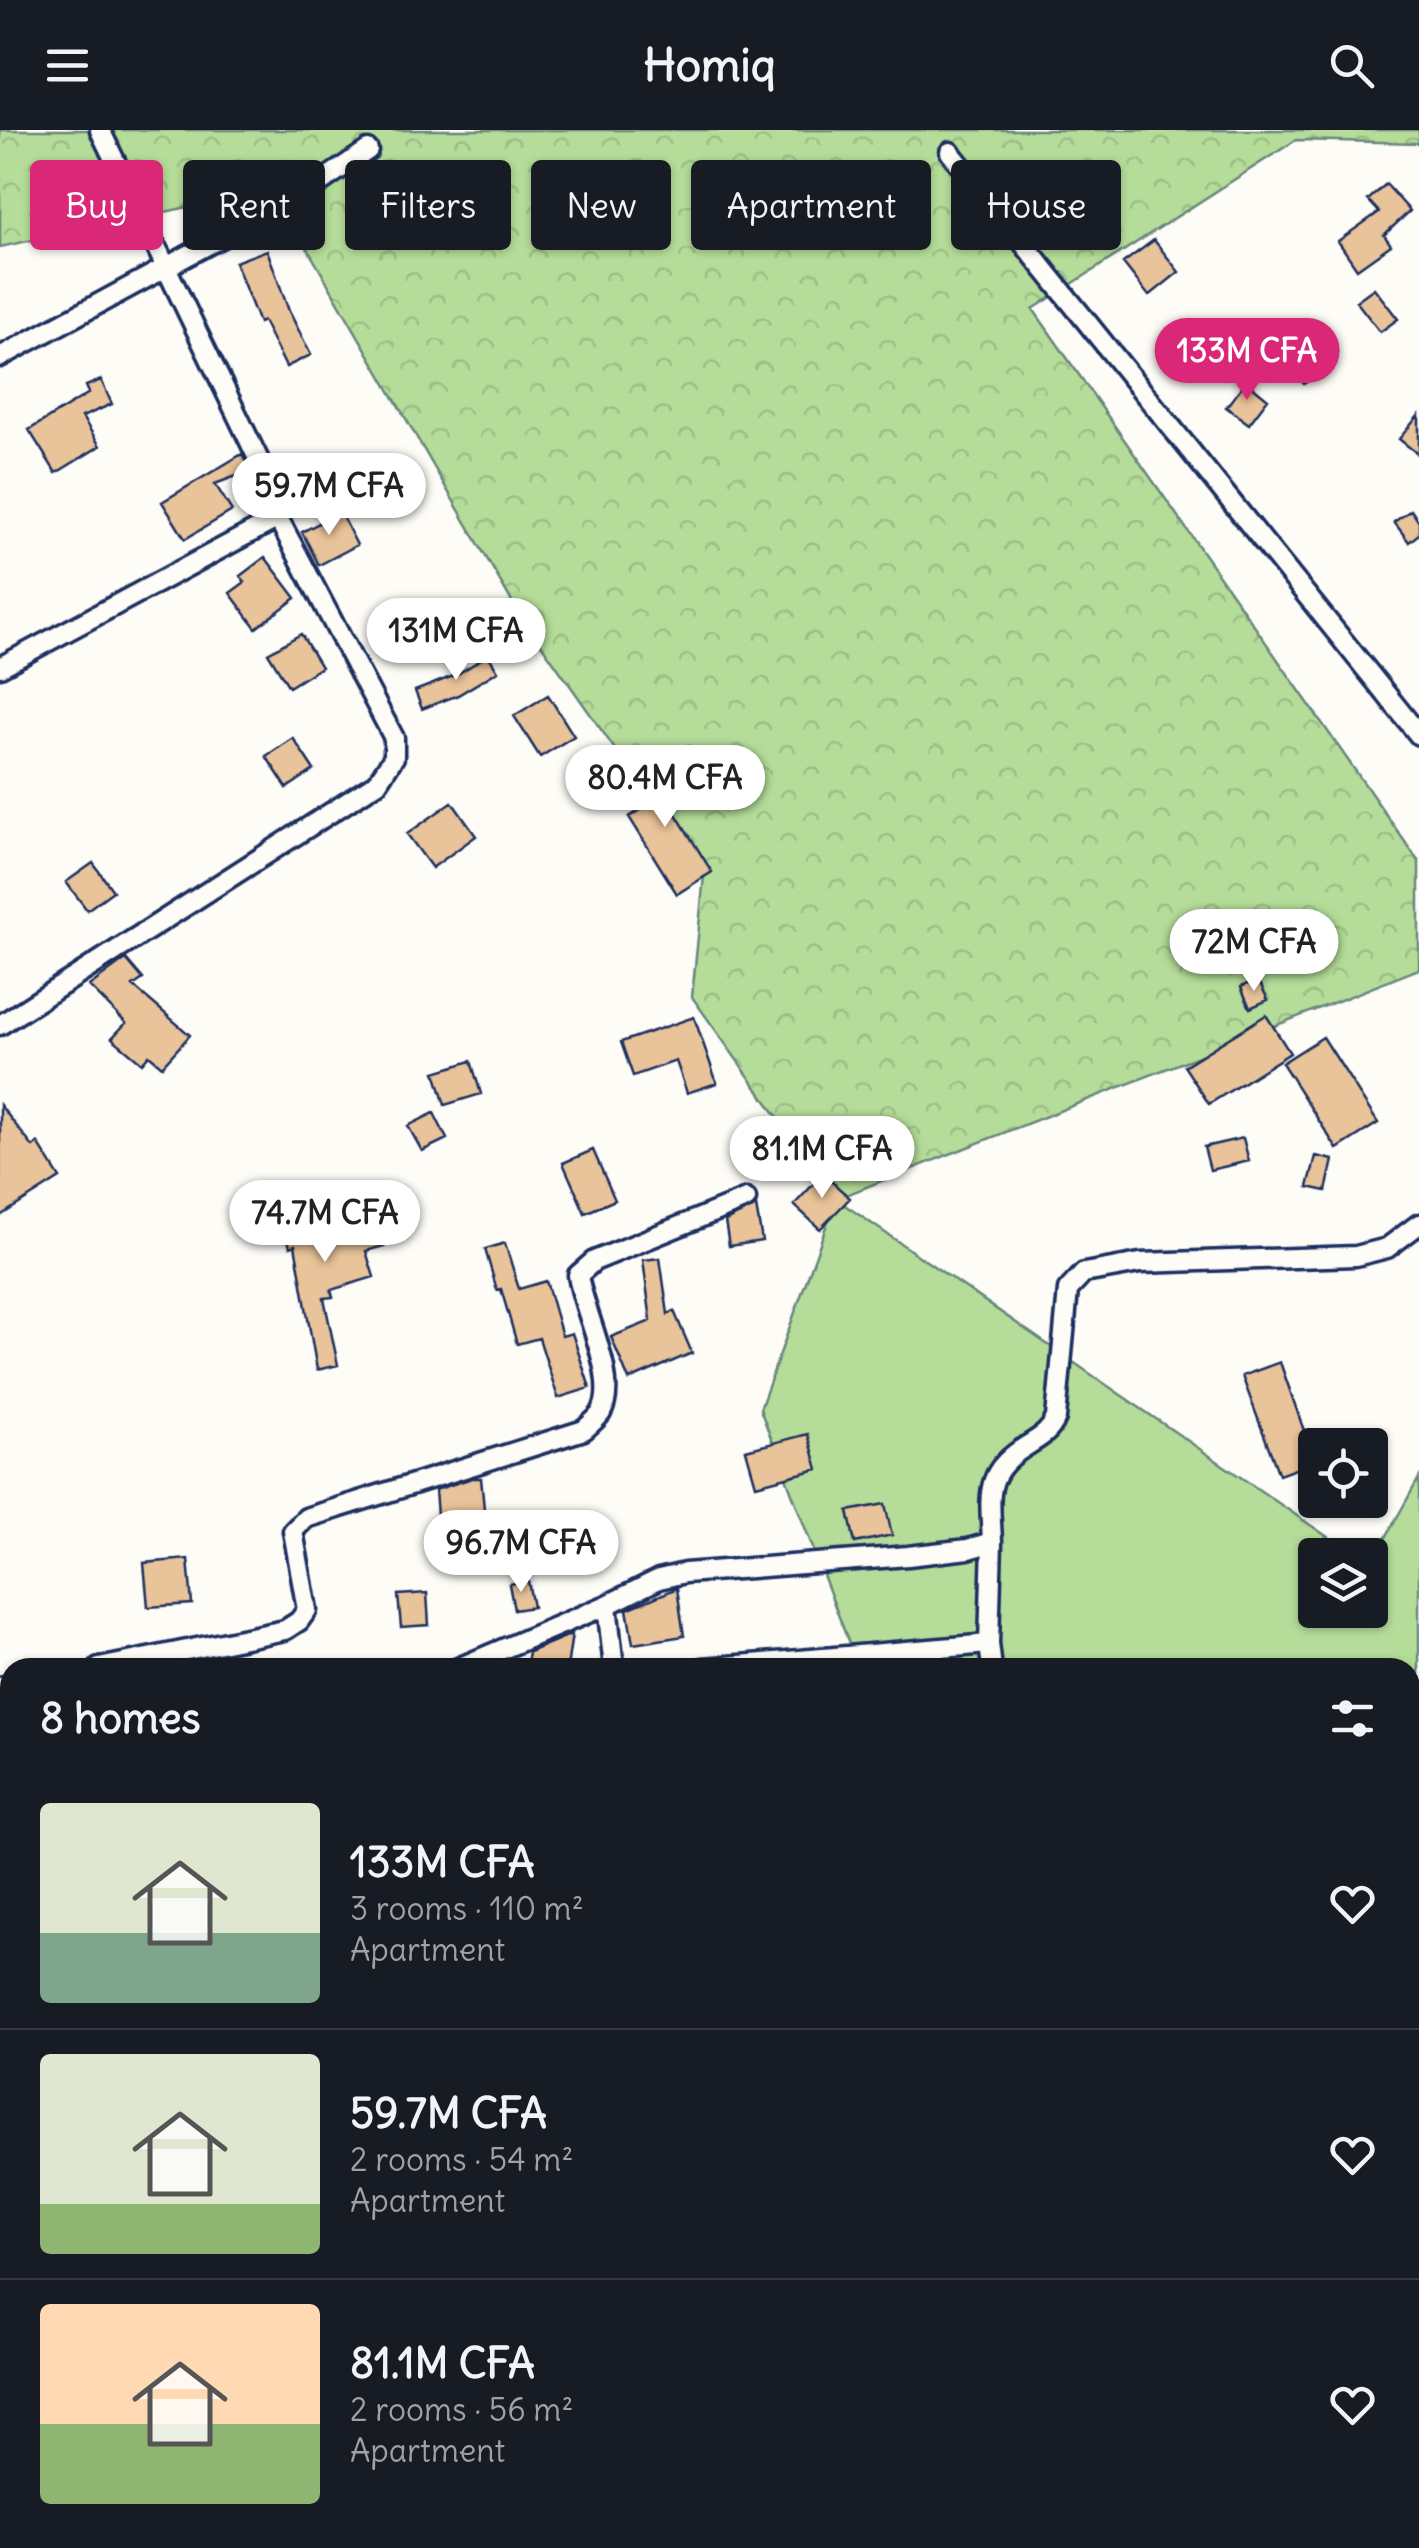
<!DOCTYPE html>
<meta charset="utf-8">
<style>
body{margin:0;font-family:Delius,sans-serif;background:#20242c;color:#f1f3f6;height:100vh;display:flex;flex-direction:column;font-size:38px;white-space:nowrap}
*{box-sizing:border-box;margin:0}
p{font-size:32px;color:#9ea1a6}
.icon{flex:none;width:55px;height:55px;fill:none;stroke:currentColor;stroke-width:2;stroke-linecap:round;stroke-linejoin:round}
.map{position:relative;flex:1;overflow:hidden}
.side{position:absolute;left:0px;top:1528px;width:1420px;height:892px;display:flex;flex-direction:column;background:#171b24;border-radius:30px 30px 0 0;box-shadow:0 2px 8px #0004}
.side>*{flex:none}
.guide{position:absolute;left:30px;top:30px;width:1360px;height:90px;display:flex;gap:20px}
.fabs{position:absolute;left:1298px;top:1298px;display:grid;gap:20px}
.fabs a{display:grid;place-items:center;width:90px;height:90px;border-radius:10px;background:#171b24;box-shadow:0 2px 8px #0004;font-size:50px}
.price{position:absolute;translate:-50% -85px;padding:0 22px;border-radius:35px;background:#fff;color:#222;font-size:32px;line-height:65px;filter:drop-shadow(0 2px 5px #0008)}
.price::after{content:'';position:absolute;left:50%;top:60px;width:30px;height:22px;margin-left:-15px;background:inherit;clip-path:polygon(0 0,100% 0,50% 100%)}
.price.on{background:#db2777;color:#fff}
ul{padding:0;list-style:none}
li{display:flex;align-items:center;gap:30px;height:250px;padding:0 40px}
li+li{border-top:2px solid #363941}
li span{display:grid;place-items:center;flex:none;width:280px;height:200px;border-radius:10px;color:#555}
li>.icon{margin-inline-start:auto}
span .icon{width:120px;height:120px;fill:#fffc;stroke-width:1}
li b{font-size:42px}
h2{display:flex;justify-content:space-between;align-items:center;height:120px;padding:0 40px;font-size:42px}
.tag{padding:0 35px;border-radius:10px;background:#171b24;box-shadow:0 2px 8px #0004;font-size:35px;line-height:90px}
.tag.on{background:#db2777;color:#fff}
header{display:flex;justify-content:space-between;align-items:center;height:130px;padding:0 40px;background:#171b24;font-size:45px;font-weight:700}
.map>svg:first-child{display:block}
.grass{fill:#b5dd99;stroke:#68867c;stroke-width:2.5}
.forest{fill:url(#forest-crowns);stroke:#68867c;stroke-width:2.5}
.building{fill:#e9c399;stroke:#1b2f5e;stroke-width:2.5}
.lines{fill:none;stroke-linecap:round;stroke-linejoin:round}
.minor-casing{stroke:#1b2f5e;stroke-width:25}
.minor{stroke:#fdfcf7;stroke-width:18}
</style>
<header><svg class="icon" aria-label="menu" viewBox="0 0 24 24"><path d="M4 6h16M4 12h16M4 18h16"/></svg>Homiq<svg class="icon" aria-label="search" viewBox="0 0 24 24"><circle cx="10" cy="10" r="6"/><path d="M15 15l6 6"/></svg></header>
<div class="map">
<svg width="1419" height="2418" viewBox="0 0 1419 2418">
<defs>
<pattern id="forest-crowns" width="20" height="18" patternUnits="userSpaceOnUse" patternTransform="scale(2.5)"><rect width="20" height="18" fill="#b5dd99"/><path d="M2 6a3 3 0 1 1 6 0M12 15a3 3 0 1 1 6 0" fill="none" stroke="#9bbe86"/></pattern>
</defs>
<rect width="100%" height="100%" fill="#fdfcf7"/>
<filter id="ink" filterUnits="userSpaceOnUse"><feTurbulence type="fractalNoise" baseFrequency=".01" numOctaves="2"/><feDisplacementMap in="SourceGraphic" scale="20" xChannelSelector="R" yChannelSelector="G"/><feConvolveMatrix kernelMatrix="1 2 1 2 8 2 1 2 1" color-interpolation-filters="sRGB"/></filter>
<g filter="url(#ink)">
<!-- grass -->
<path class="grass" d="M836,1069L1354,1425H1315V1480H1370V1436L1419,1348V1683L1410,1682V1538L858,1537L760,1279Z
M950,2410H1176L1180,2418H955Z"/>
<!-- forest -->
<path class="forest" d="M0,0H1419V13L1296,10L1033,179L1419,732V839L836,1069L692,867L704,746L515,477L273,59L0,117Z"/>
<!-- building -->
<path class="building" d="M1386,54L1410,81L1384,105L1391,115L1357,139L1338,111L1379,82L1368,70Z
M1154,110L1179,142L1149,166L1123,133Z
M267,120L289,181L311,225L286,237L263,191L259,193L235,132Z
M1374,158L1398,189L1380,202L1356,171Z
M1316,203L1336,229L1304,254L1283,227Z
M101,250L112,274L82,287L100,316L56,343L29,300L89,263L86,256Z
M1246,251L1268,269L1249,294L1226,277Z
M1419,285V325L1399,309Z
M242,324L250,341L215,354L232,381L185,409L162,372Z
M1411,380L1419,392V404L1409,412L1394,392Z
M340,382L357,415L319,435L302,402Z
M265,427L296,468L256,498L230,463L245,452L240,446Z
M301,504L321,537L289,557L268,523Z
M488,525L498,541L458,565L422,579L415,561L456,545Z
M548,565L574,606L540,627L514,586Z
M293,608L314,640L287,658L266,626Z
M650,626L665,645L656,652L712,742L677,764L629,687L646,677L623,647Z
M452,672L476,706L432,738L407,704Z
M93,733L113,761L87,780L66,752Z
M126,829L143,849L133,856L190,905L162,936L149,925L142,933L112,908L126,893L89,856Z
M1258,849L1268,870L1250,878L1241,857Z
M1266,885L1290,923L1209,974L1184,936Z
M694,887L717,953L687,963L676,931L633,946L621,912Z
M1323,907L1378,993L1337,1019L1282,933Z
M471,931L481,964L445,975L435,942Z
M0,975L33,1017L38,1013L60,1048L0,1086Z
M434,983L447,1009L422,1021L408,996Z
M1243,1008L1249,1031L1210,1040L1204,1017Z
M593,1020L615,1070L585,1083L563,1033Z
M1316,1026L1333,1030L1326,1061L1308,1057Z
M823,1044L850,1068L820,1099L794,1075Z
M316,1062L330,1108L377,1094L384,1116L366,1121L374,1147L331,1160L333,1167L324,1168L338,1235L317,1240L295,1115L290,1117L278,1074Z
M756,1076L762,1111L729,1116L725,1091Z
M505,1113L519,1159L546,1151L562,1206L572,1203L590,1258L558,1268L539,1208L517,1214L501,1159L497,1160L485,1119Z
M660,1128L668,1184L674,1181L692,1223L629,1250L611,1207L651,1191L643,1130Z
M1280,1232L1315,1332L1279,1345L1242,1246Z
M808,1304L818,1339L756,1355L746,1320Z
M472,1348H481L486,1399L500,1398L503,1432L441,1436L435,1360Z
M885,1374L892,1405L855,1413L848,1381Z
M188,1429L192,1474L148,1477L144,1433Z
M528,1451L533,1477L514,1480L509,1454Z
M677,1458L684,1506L633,1514L627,1479Z
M427,1463L429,1495L401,1497L398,1465Z
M572,1504L567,1538H526L529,1522Z
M228,1524L227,1538H209L210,1528Z"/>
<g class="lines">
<defs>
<path id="minor" d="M950,22L1419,605
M0,227L309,60L368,20
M0,537L278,388
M0,895L377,653L394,627V608L278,388V370L100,0
M992,1412L989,1514L992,1538
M607,1475L614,1538
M99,1538L285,1500L299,1491L307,1480L293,1401L306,1388L584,1300C589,1295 597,1289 601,1283C620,1250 583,1182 578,1145L594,1131L746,1069
M458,1538L607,1475L659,1449L685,1443L908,1426L968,1419L992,1412C990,1364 983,1342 1028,1315C1041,1307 1050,1302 1056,1288L1068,1160L1084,1143L1140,1133L1356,1126L1387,1118L1419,1094
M703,1538L989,1514
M0,1557L10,1555
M0,1657L10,1647
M0,1754H10
M0,1905L10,1904
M0,2125L10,2127
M896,2410L901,2418
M1070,2410L1074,2418"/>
</defs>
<!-- minor casing -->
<use href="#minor" class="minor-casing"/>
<!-- minor -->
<use href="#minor" class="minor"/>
</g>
</g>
</svg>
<div class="fabs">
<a><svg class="icon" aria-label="locate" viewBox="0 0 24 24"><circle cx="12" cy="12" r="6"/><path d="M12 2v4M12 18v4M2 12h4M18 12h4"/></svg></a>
<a><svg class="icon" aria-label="layers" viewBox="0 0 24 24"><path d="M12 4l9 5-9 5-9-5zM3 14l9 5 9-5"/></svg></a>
</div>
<b class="price on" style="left:1247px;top:273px">133M CFA</b>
<b class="price" style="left:329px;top:408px">59.7M CFA</b>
<b class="price" style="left:456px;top:553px">131M CFA</b>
<b class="price" style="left:665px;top:700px">80.4M CFA</b>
<b class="price" style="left:1254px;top:864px">72M CFA</b>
<b class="price" style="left:822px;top:1071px">81.1M CFA</b>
<b class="price" style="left:325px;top:1135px">74.7M CFA</b>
<b class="price" style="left:521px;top:1465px">96.7M CFA</b>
<div class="guide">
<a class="tag on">Buy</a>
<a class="tag">Rent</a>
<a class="tag">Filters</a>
<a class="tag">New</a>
<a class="tag">Apartment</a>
<a class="tag">House</a>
</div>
<section class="side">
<h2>8 homes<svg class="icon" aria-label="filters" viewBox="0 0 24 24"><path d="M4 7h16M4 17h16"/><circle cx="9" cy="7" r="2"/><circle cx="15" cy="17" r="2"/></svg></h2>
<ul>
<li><span style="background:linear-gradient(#dfe7d0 65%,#7fa58c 0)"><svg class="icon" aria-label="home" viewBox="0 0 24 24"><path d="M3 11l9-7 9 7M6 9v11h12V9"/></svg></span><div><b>133M CFA</b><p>3 rooms · 110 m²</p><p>Apartment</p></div><svg class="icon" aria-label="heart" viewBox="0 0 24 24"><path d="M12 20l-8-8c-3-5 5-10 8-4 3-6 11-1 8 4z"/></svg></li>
<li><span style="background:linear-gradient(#dfe7d0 75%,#8fb573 0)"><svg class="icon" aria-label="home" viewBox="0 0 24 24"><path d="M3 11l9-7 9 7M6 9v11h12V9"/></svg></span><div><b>59.7M CFA</b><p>2 rooms · 54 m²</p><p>Apartment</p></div><svg class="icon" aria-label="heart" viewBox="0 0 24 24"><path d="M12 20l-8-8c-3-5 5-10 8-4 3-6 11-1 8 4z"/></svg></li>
<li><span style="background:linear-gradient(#ffd9b3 60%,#8fb573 0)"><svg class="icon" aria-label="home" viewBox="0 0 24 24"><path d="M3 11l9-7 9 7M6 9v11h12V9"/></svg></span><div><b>81.1M CFA</b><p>2 rooms · 56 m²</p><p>Apartment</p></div><svg class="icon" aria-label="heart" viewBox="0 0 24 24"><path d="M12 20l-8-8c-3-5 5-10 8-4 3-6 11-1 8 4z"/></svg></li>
</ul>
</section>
</div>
